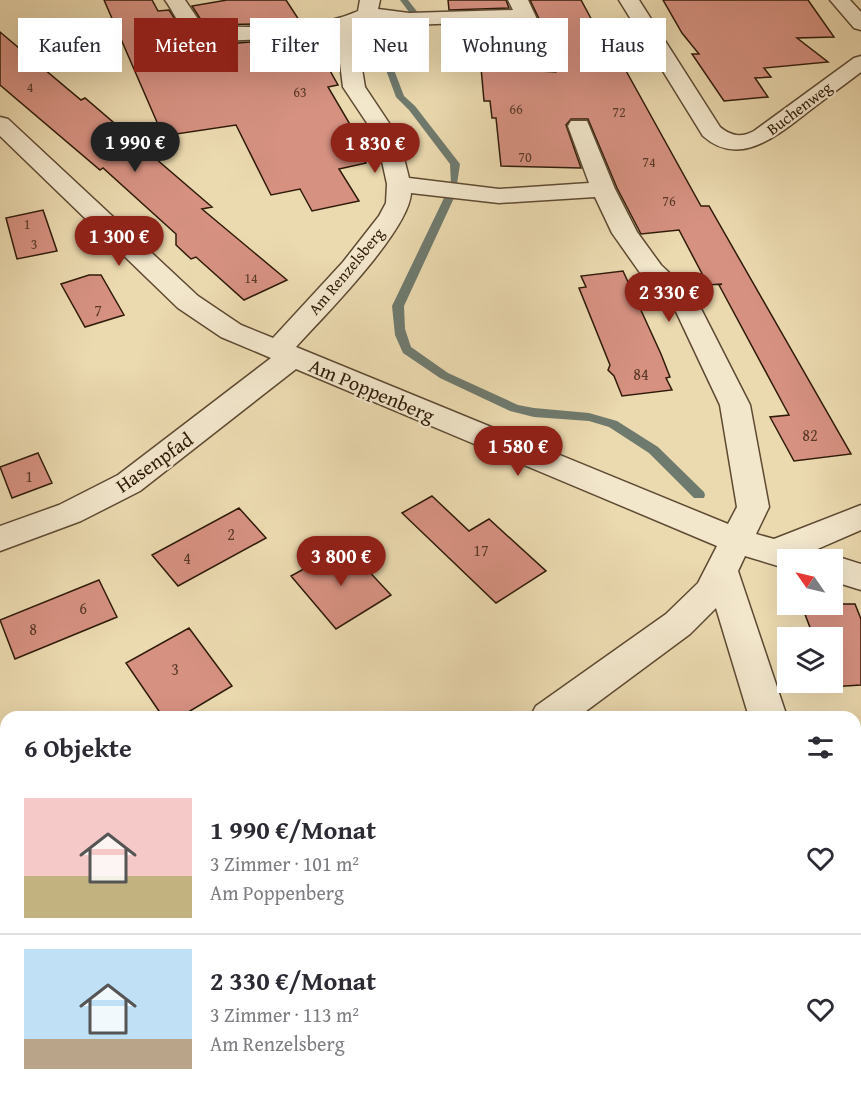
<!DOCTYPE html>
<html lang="de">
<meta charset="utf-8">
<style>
body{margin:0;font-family:"Gentium Book Plus",serif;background:#f2f2f3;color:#2b2b33;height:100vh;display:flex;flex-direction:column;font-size:22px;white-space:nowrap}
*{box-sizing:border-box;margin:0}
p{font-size:20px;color:#7c7c81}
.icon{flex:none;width:33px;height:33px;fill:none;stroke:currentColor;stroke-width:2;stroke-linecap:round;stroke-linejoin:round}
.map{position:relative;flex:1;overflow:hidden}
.drawer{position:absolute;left:0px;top:711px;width:861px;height:384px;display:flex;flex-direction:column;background:#fff;border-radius:18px 18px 0 0;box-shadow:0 6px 24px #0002}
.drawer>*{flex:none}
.hud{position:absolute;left:18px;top:18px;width:825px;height:54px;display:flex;gap:12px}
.needle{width:39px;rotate:304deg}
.tools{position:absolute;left:777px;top:549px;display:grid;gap:12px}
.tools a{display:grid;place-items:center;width:66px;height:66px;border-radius:0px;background:#fff;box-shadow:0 6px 24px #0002;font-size:30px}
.price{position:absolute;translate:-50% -51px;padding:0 14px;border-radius:21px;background:#8f2418;color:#fff;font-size:20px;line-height:39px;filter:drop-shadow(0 2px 3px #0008)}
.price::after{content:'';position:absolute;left:50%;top:36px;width:18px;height:14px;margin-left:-9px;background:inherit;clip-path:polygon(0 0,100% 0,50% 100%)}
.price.on{background:#222;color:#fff}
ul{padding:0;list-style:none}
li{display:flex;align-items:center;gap:18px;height:150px;padding:0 24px}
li+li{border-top:2px solid #e1e1e2}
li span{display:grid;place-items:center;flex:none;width:168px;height:120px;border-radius:0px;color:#555}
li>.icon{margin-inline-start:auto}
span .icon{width:72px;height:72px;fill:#fffc;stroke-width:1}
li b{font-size:26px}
h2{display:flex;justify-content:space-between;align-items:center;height:72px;padding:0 24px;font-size:26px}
.pill{padding:0 21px;border-radius:0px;background:#fff;box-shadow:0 6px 24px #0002;font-size:21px;line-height:54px}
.pill.on{background:#8f2418;color:#fff}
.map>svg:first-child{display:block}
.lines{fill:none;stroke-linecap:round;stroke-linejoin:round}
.stream{fill:#6f7a6e;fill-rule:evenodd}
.building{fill:#d69181;stroke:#2f1b09;stroke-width:1.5}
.minor-casing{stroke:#5e4a32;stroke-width:3}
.minor{fill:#f2e6cb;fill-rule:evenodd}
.labels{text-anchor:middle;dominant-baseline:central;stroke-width:4.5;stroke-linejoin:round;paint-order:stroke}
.far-number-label{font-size:14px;fill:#593827}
.far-street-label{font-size:16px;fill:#2f1b09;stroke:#f2e6cb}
.number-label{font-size:16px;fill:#593827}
.street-label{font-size:20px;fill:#2f1b09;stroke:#f2e6cb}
</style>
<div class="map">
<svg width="861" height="1095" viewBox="0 0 861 1095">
<rect width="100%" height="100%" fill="#ebd9af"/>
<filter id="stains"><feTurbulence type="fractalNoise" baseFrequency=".00333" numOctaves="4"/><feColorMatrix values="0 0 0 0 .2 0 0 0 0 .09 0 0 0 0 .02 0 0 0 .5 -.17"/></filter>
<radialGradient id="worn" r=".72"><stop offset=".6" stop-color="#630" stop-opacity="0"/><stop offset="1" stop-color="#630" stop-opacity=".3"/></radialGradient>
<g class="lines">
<!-- stream -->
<path class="stream" d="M400,0H408L419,14L418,16H412Z
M407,22L414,24L391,62L404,96L415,106L460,164L457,184H451L450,164L409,110L396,97L383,62Z
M449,195L454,198L404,306L405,329L411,347L448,373L518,405L534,408L589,413L617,421L658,447L704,492L705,495L704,498H694L649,453L609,427L589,421L534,417L510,411L440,378L403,353L395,335L392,306L444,198Z"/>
</g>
<!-- building -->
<path class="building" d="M104,0H152L158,11L169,10L184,33L200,40L238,43L311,37L338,85L328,87L351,126L344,128L366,163L339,169L359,201L312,211L300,189L271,195L236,125L163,136Z
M227,0H286L301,23L209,25L203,23L192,6Z
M448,0H506L509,8L449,10Z
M530,0H581L614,61L620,60L701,206H709L851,454L794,461L770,417L789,415L719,285L722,284L708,285L679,230L641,234L617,188L588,119H571L566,125L581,168L501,166L496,118H492L490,101H484L479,45L454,46L451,26L517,23L540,71L556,72L561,65Z
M663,0H808L834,37L797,38L828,62L764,68L771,77L755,78L768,97L724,101L692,54H699L682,33Z
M0,32L81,100L85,98L212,207L202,209L287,280L244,300L196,257L191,259L176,245V234L103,168L100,170L0,85Z
M43,210L57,251L17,259L6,218Z
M623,271L661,354L670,377L666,378L672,390L622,396L614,376L608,370L610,365L579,288L586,287L581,276Z
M89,275H101L124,315L85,327L61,284Z
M38,453L52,483L12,498L0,467Z
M432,496L469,531L489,519L546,571L496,603L402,513Z
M239,508L266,538L178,586L152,555Z
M338,550H349L391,595L336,629L291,576Z
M99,580L117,617L15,659L0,620Z
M801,604H855L861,619V685L830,687L828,682H832V638H810L807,630H811Z
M189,628L232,686L180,717H163L126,663Z"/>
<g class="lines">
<defs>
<path id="minor" d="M165,0H185L202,25L209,27C257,26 313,31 358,11L360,0H380L378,9L409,13L513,10L508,0H528L559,66L556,70H542L518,21L409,25L370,20L355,27L365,87L399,138L409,178L499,189L589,183L568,126L571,121H587L615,189L637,232L661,265L695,297L750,405L769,507L756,534L774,539L861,505V530L813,551L818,560H788V569L745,556L738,571L787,717H749L716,608L690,634L578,717H530L536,706L666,614L698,583L717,546L296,369L140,491L81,521L0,551V526L59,505L118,475L271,358L221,337L178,308L0,136V117L8,119L198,296L241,325L273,338L343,262L379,216L386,203L387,184L377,138L343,87L336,31C307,35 212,48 189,34C180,28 172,9 165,0ZM411,193L499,203L595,197L612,233L643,277L671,301L720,405L737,507L728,524L296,347C324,316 409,231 411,193Z
M619,0H639L720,127C731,136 741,138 754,131L854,58L861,56V72C844,85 826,98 809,111C779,134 740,169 703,136Z
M830,0H850L861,12V30L854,28Z
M832,555L861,564V590L832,581V560H820Z
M855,963L861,966V1025L855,1023Z
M495,1089H541L542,1095H496Z"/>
</defs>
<!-- minor casing -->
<use href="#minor" class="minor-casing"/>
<!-- minor -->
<use href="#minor" class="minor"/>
</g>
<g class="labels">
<!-- far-number labels -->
<g class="far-number-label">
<text x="30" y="87">4</text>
<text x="300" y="92">63</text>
<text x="516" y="109">66</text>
<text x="619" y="112">72</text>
<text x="525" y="157">70</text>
<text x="649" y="162">74</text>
<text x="669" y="201">76</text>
<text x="27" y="224">1</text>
<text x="34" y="244">3</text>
<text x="251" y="278">14</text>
</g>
<!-- far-street labels -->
<g class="far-street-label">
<text transform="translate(799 108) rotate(-37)">Buchenweg</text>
<text transform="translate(346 271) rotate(-50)">Am Renzelsberg</text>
</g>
<!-- number labels -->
<g class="number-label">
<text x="98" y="310">7</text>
<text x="641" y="374">84</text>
<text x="810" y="435">82</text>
<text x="29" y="476">1</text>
<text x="231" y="534">2</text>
<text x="481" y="550">17</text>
<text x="187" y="558">4</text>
<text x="83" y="608">6</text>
<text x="33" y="629">8</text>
<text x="175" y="669">3</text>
</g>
<!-- street labels -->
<g class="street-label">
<text transform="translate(372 390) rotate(23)">Am Poppenberg</text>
<text transform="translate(154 462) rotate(-35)">Hasenpfad</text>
</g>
</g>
<rect width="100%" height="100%" filter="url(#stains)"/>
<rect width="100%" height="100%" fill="url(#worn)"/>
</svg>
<div class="tools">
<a><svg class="needle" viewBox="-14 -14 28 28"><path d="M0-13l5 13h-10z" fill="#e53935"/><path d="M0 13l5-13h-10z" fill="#7c7c81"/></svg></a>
<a><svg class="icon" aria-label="layers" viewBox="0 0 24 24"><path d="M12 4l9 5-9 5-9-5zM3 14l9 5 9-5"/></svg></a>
</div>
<b class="price on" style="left:135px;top:173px">1 990 €</b>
<b class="price" style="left:375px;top:174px">1 830 €</b>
<b class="price" style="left:119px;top:267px">1 300 €</b>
<b class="price" style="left:669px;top:323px">2 330 €</b>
<b class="price" style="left:518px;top:477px">1 580 €</b>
<b class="price" style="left:341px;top:587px">3 800 €</b>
<div class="hud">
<a class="pill">Kaufen</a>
<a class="pill on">Mieten</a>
<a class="pill">Filter</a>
<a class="pill">Neu</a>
<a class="pill">Wohnung</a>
<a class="pill">Haus</a>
</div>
<section class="drawer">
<h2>6 Objekte<svg class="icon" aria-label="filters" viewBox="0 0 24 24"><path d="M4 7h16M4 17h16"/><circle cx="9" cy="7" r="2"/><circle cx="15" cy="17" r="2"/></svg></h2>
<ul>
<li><span style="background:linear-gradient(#f6c9c9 65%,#c2b280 0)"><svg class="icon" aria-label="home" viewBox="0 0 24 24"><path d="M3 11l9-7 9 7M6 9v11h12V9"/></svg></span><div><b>1 990 €/Monat</b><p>3 Zimmer · 101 m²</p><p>Am Poppenberg</p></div><svg class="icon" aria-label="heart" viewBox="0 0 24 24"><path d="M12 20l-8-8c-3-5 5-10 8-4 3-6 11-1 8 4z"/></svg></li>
<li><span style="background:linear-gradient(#bfe0f5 75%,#b9a48a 0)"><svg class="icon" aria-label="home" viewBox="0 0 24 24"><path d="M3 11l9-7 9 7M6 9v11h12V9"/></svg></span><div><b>2 330 €/Monat</b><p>3 Zimmer · 113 m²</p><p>Am Renzelsberg</p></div><svg class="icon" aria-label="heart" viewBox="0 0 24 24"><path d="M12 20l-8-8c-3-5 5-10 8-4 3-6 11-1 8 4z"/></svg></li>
</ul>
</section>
</div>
